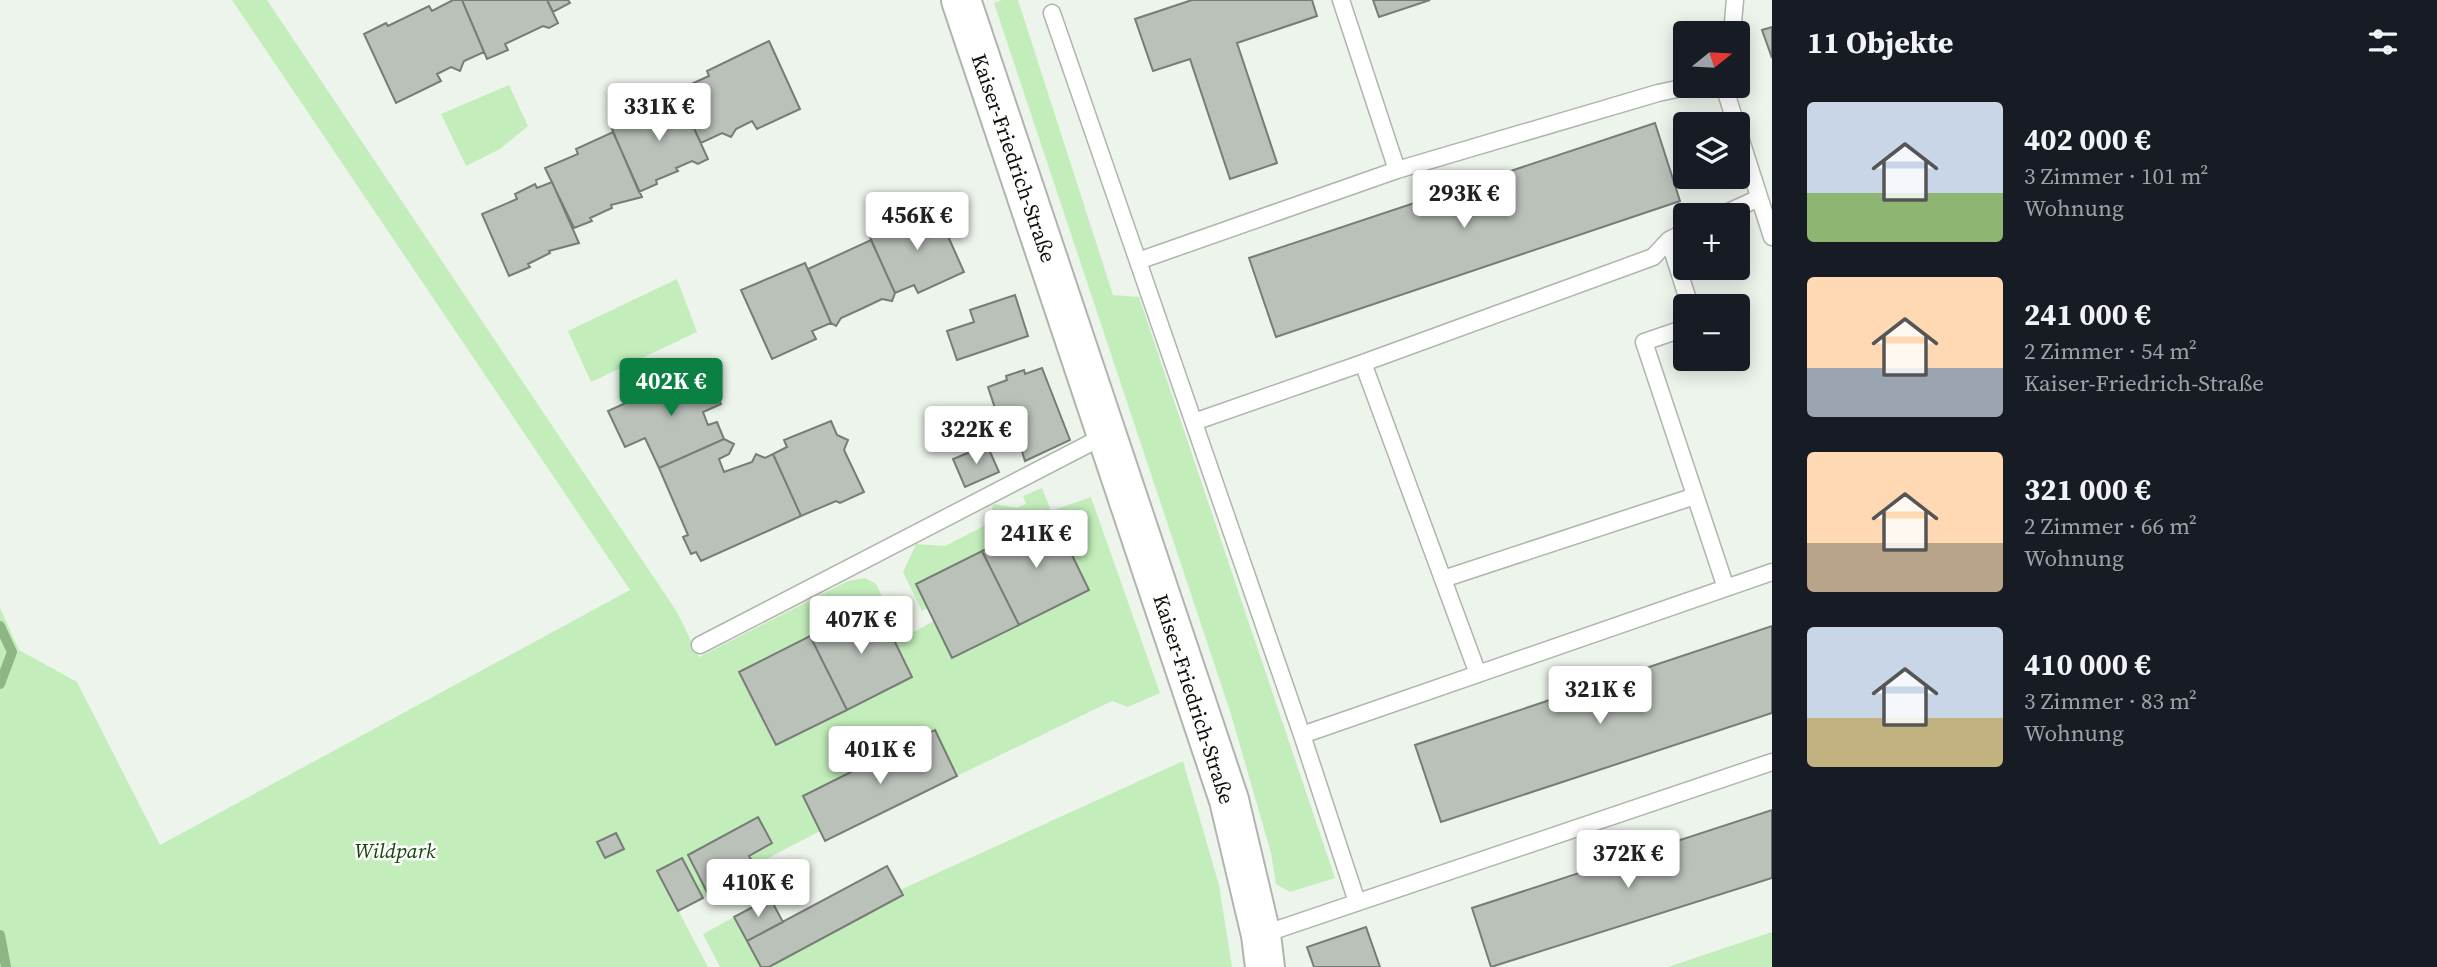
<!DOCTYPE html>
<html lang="de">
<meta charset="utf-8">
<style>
body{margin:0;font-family:"Source Serif 4",serif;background:#20242c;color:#f1f3f6;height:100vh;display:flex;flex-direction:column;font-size:26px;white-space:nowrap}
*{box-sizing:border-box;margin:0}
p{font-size:23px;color:#9ea1a6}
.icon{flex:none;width:38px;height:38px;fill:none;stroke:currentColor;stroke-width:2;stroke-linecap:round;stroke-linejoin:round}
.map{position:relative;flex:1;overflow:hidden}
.side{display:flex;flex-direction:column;background:#171b24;width:665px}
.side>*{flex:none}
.needle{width:46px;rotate:72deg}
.fabs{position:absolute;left:1673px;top:21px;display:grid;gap:14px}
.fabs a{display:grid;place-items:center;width:77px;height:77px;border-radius:7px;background:#171b24;box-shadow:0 4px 18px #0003;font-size:35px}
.price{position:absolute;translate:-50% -60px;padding:0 16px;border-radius:7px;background:#fff;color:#222;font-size:23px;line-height:46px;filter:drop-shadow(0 2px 4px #0008)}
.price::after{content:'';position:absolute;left:50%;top:42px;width:21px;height:16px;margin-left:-10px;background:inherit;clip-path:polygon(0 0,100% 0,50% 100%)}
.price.active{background:#0b8043;color:#fff}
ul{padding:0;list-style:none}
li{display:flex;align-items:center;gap:21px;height:175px;padding:0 35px}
li span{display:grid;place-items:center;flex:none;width:196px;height:140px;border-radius:7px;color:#555}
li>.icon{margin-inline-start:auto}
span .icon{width:84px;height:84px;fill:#fffc;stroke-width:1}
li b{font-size:30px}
h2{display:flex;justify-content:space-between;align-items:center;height:84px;padding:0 35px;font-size:30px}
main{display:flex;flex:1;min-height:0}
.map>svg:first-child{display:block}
.green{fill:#c3eebb}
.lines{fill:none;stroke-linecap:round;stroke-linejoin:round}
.stream{stroke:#8cb684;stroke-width:10}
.building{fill:#bac1b9;stroke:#777d76;stroke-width:2}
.lane-casing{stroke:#afb5ad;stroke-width:19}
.secondary-casing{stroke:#afb5ad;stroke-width:42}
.lane{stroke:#fff;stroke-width:16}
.secondary{stroke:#fff;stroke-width:38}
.labels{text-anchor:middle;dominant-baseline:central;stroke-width:5;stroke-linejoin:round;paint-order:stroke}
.street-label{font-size:21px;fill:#0c0e0c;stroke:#fefffd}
.park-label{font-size:21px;font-style:italic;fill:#17410f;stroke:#fefffd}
</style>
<main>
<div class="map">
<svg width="1772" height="967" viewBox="0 0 1772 967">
<rect width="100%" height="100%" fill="#edf4eb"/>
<!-- green -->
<path class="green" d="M232,0H267L677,612L699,657L848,581L865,578L876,584L897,628L890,631L876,603L739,672L776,745L912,677L895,642L934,621L953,658L1089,590L1052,516L916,584L928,608L922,611L903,572L916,544L945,546L984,526L994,504L1017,508L1026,504L1023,496L1042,488L1051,511L1091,497L1160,693L1128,707L1112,701L957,776L935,731L804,795L820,831L755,865L749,856L772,843L758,817L688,855L709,896L703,898L658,872L708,967H0V608L19,650L77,682L160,845L630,590Z
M1002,0H1018L1113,295L1139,297L1335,878L1290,892L1276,884L1271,853L1230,711L994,3Z
M509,85L528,126L500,149L466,166L441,114Z
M677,279L697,332L591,382L568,331Z
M1183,761L1219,885L1232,967H769L903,896L900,890Z
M734,917L761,967H720L703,934Z
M1772,932V967H1668Z"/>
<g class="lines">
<!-- stream -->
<path class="stream" d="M0,626L12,652L0,684
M0,935L6,967"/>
</g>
<!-- building -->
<path class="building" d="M453,0H462L484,52L464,61L460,71L451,67L437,74L441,81L396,103L364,34L386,23L388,26L429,6L432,11Z
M462,0H547L558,23L549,28L543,26L505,44L508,50L487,59Z
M547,0H568L570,3L553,12Z
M1192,0H1312L1317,16L1237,43L1277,163L1230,179L1190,59L1153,71L1135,19Z
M1373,0H1430L1379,17Z
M1772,27V58L1762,30Z
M769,41L800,109L757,129L752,121L736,129L731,137L722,133L701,143L676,91L709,76L707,71Z
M680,98L708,159L698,164L692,161L676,168L678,171L656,180L657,184L639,192L612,129L644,116L641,110L663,101L667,104Z
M1655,123L1680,201L1276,337L1249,258Z
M613,132L642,197L611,205L612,208L590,218L592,221L574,228L545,168L578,154L576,149Z
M552,182L579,243L549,251L550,253L528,264L530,267L509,276L482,214L517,199L515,194L535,184L537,188Z
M934,205L964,272L918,293L914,285L895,293L869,235Z
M871,240L895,293L892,301L882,299L861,309L841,318L836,326L831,323L808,269Z
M805,263L831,323L812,331L816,339L772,359L741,290Z
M1015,295L1028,336L957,360L947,331L974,322L970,310Z
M705,367L721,404L703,412L708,425L717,422L724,439L659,468L645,438L625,447L608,411L639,397L641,387L649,389L663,382L665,376L676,380Z
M1042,368L1070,440L1025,461L1008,407L996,411L988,387L1007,380L1006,376L1024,370L1025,374Z
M831,421L837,435L848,440L844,450L864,492L840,503L836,501L801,516L773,454L787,447L784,440Z
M724,439L734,444L729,454L719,459L724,472L752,462L756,454L765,458L773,454L801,516L701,561L696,552L691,554L683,537L688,535L659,468Z
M987,445L999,472L965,487L953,459Z
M1053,516L1089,590L1019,625L982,551Z
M982,551L1019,625L952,658L916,584Z
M876,603L912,677L847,710L810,636Z
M1772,626V713L1441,822L1415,745Z
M810,636L847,710L776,745L739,672Z
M935,730L957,776L825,841L803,796Z
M1772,810V878L1491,967L1472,908Z
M758,817L772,843L749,856L755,865L743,871L745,876L709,896L688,855Z
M616,833L624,849L605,858L597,842Z
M682,858L703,898L678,911L657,871Z
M887,866L903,895L769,967H761L747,941Z
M770,898L783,922L747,941L734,917Z
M1366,927L1380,967H1314L1307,947Z"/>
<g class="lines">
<defs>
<path id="lane" d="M1341,0L1397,170
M1052,13L1302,735L1357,902
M1732,33L1735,0
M1724,86L1736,124
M1738,131L1772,237
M1722,215L1759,198
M1669,240L1690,306
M1138,261L1397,170L1658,93L1691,86H1712
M1685,328L1644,342L1726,588
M1194,422L1363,363
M1443,579L1695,496
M700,645L1106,435
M1478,674L1363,363L1653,257L1669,240L1685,232
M1302,735L1772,572
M1261,935L1772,762"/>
<path id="secondary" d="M961,0L1229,800L1261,935L1265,967"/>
</defs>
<!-- lane casing -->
<use href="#lane" class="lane-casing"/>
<!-- secondary casing -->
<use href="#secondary" class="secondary-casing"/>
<!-- lane -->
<use href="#lane" class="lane"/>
<!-- secondary -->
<use href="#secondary" class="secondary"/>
</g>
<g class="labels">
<!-- street labels -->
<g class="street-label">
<text transform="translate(1014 158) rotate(71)">Kaiser-Friedrich-Straße</text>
<text transform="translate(1194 699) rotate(72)">Kaiser-Friedrich-Straße</text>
</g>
<!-- park labels -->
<g class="park-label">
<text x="395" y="850">Wildpark</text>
</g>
</g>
</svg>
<div class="fabs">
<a><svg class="needle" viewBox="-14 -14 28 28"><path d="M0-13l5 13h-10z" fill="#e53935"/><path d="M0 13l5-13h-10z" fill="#9ea1a6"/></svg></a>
<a><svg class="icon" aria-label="layers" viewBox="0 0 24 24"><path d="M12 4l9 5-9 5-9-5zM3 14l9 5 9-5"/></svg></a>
<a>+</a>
<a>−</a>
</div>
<b class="price" style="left:659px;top:143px">331K €</b>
<b class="price" style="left:1464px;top:230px">293K €</b>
<b class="price" style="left:917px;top:252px">456K €</b>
<b class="price active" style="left:671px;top:418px">402K €</b>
<b class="price" style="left:976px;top:466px">322K €</b>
<b class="price" style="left:1036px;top:570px">241K €</b>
<b class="price" style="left:861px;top:656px">407K €</b>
<b class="price" style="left:1600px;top:726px">321K €</b>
<b class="price" style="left:880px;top:786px">401K €</b>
<b class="price" style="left:1628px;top:890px">372K €</b>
<b class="price" style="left:758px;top:919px">410K €</b>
</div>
<section class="side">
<h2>11 Objekte<svg class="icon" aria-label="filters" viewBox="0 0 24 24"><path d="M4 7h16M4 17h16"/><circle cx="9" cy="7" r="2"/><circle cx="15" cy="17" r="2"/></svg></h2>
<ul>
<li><span style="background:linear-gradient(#c9d6e8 65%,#8fb573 0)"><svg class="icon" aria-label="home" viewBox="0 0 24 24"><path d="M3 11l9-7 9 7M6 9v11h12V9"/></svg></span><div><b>402 000 €</b><p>3 Zimmer · 101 m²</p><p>Wohnung</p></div></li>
<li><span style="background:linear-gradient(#ffd9b3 65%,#9aa5b1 0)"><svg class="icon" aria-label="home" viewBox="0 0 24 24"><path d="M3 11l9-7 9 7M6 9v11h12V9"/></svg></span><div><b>241 000 €</b><p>2 Zimmer · 54 m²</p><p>Kaiser-Friedrich-Straße</p></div></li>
<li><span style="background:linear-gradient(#ffd9b3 65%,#b9a48a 0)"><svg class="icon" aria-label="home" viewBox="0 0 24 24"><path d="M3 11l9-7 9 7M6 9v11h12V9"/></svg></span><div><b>321 000 €</b><p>2 Zimmer · 66 m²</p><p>Wohnung</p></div></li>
<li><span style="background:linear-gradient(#c9d6e8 65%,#c2b280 0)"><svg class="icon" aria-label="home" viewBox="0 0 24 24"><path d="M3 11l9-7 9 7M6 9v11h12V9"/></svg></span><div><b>410 000 €</b><p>3 Zimmer · 83 m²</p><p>Wohnung</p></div></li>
</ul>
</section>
</main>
